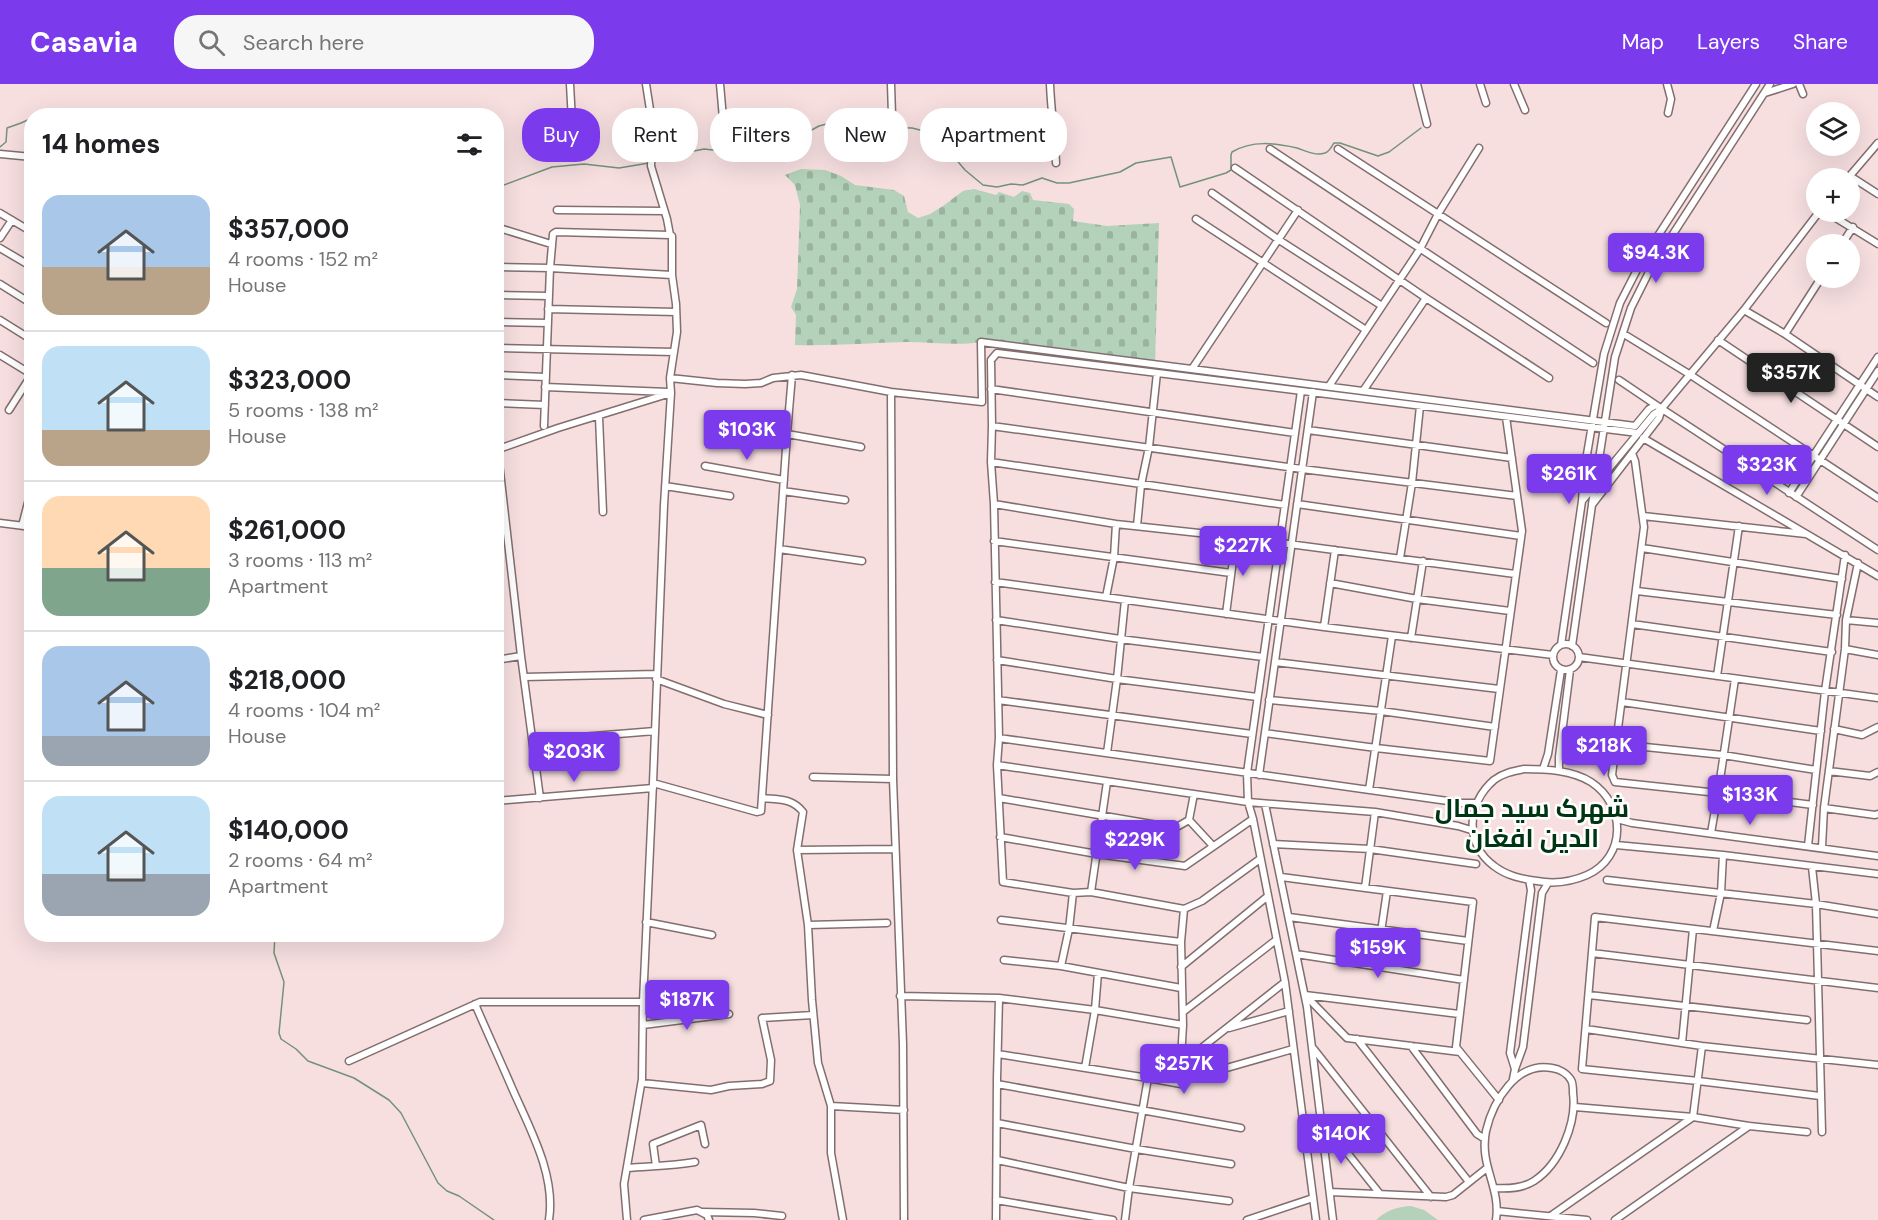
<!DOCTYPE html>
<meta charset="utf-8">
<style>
body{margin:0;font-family:"DM Sans",Cairo,sans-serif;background:#f6f6f6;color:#202124;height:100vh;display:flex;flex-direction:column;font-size:22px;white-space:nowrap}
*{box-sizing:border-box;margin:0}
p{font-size:20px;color:#757577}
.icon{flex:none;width:33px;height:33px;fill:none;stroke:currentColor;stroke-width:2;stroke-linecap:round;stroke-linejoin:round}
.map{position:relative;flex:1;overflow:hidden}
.panel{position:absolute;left:24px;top:24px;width:480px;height:834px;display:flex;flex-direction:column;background:#fff;border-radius:24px;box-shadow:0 6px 24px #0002}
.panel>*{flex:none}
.guide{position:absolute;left:522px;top:24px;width:570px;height:54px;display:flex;gap:12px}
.controls{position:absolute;left:1806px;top:18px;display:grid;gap:12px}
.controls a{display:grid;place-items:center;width:54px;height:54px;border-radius:50%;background:#fff;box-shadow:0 6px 24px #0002;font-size:30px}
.price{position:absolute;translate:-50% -51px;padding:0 14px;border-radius:6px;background:#7c3aed;color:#fff;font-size:20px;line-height:39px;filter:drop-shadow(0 2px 3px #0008)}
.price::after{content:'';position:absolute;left:50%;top:36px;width:18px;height:14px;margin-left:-9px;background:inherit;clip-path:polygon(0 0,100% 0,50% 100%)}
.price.on{background:#222;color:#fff}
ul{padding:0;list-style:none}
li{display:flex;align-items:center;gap:18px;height:150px;padding:0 18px}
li+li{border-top:2px solid #e0e0e0}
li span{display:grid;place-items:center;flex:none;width:168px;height:120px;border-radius:18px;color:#555}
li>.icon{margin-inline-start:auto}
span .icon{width:72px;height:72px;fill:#fffc;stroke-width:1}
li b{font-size:26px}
h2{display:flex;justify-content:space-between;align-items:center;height:72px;padding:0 18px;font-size:26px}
.pill{padding:0 21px;border-radius:24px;background:#fff;box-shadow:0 6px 24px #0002;font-size:21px;line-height:54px}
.pill.on{background:#7c3aed;color:#fff}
header{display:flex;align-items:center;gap:36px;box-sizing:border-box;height:84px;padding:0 30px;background:#7c3aed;color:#fff}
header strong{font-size:28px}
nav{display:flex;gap:33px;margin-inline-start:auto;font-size:21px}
.search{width:420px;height:54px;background:#f6f6f6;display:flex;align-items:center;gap:15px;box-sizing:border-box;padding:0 21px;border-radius:24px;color:#757577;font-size:22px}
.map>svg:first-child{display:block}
.green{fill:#b4d1b9}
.cemetery{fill:url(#cemetery-stones)}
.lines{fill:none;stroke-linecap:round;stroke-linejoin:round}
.stream{stroke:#739279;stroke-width:1.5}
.minor-casing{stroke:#836e6f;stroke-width:9}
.minor{stroke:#fff;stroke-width:6}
.labels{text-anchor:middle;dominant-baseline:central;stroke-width:5;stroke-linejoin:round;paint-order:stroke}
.district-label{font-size:26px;font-weight:bold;fill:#003513;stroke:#fff}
</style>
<header>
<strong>Casavia</strong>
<div class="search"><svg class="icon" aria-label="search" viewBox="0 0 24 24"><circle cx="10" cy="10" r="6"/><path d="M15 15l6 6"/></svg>Search here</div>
<nav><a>Map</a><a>Layers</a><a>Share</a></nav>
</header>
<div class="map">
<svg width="1878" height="1136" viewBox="0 0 1878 1136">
<defs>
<pattern id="cemetery-stones" width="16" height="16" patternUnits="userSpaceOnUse" patternTransform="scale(1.5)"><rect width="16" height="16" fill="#b4d1b9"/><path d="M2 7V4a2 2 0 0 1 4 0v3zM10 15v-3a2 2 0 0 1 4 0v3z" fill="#9ab39e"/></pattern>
</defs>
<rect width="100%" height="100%" fill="#f7dfe0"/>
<!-- green -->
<path class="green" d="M1411,1122L1424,1126L1438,1136H1376C1387,1126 1396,1123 1411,1122Z"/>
<!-- cemetery -->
<path class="cemetery" d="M801,85L825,86L841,92L855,101L894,106L904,112L908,128L918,134L930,130L943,122L963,107L974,105L996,111L999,108L1014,113L1022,107L1030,109L1033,116L1069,120L1074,125L1073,137L1107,142L1159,139L1155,280L981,258C956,262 932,258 907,258C869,259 832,262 795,261L796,231L791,223L797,205L800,121L795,101L785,91Z"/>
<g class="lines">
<!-- stream -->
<path class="stream" d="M0,63L6,58L7,44L21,39L32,34
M653,78L664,73L704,65L722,67L745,54L765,60L778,57L793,56L819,42L845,35L869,43L912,44L920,46L944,61L965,86L983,101L997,103L1011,100L1023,101L1042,94L1057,99H1069L1120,88L1136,79L1171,73L1180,103L1226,89L1231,86V71L1232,68C1252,56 1275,59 1297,64C1306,67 1315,72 1325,69C1330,67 1331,63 1334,59H1340L1378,72L1389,68L1421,44
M496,104L552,83L584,80L619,84L649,79
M275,850L274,869L284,898L279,949L281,955L296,965L308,977L354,994L389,1016L401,1029L438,1099L447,1107L459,1112L494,1136"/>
<defs>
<path id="minor" d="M570,0L573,56
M720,0L725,57
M891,0L892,31
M1050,0C1051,27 1055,52 1056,79
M1417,0L1427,40
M1480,0L1486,19
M1514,0L1525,26
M1667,0L1671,15L1668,29
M1799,0L1803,10
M1765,9L1793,0
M1270,65L1593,279
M1338,65L1606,239
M0,70L32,73
M1235,84L1426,214L1549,294
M1850,92L1878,110
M1848,94L1878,59
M1212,109L1279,156L1382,222
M557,126L664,127
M1826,128L1878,160
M0,129L32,148
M1196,135L1366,246
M496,143L551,160
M0,154L12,136
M1842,160L1853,143
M0,164L32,183
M496,183L550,184L672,191
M0,200L32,220
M496,211L549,212
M548,225L676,228
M1744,226L1785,250L1878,313
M0,236L32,256
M496,238L548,239
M1785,250L1821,194
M1627,252L1689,290L1878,414
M1718,256L1878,363
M496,264L674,268
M0,271L31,290
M1192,285L1298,126
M496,291L546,293
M670,294L717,299L745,300L761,299L773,294L801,291L891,308L982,318L981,258L1635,342L1649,325L1656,321L1878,466
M1619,296L1656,321
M1329,302L1420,165L1438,130L1479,64
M545,303L668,308
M991,305L1295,349
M1301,307L1247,689L1248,718L1253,735L1285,898L1316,1136
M1363,307L1426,214
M891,308L893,695L903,960L904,1136
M496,319L545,321
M9,326L32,290
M599,333L603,428
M544,342L550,184L553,150L556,148L670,151
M992,342L1302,385L1517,412
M1308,346L1512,374
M787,350L861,363
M1643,354L1878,492
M496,366L558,344L671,309
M1632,369L1635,377L1644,443L1612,691L1615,698L1718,709L1813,721
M498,370L521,572L540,714
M991,378L1285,421
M705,382L784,396
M665,402L730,412
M783,407L845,416
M1789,409L1878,273
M1796,413L1878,287
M1582,417L1584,388L1604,270L1620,219L1641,178L1756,0
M994,420L1116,440L1236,453L1515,490
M1297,420L1521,452
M1592,420L1615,273L1631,224L1651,184L1770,0
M1643,432L1806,450
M0,439L32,443
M22,442L32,403
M1137,442L1141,401L1149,363L1157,289
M994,457L1231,489
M1642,464L1842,495
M779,465L862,477
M1400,474L1412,399L1420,322
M995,498L1324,543L1553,571
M1330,499L1417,515L1510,527
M1637,507L1837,531
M1106,513L1114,473L1116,440
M1226,530L1236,453
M996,536L1120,555L1263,573
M1846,536L1878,539
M1632,540L1832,568
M1324,543L1335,466
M1411,554L1423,477
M1553 573a13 13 0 1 1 26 0a13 13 0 1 1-26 0Z
M1561,561L1582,417L1654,330L1662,325
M1572,562L1592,421L1659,334L1662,324L1744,226L1819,128
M1845,565L1878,571
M1579,573L1878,614
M496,576L521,572
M997,576L1117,595L1257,613
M1275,578L1499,605
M1717,592L1739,442
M524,593L657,590
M656,595L724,620L768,631
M998,616L1252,650
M1269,616L1381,627L1495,643
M1622,618L1821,647
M1834,645L1862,651L1878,643
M1265,649L1376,664L1490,677L1522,447L1506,333
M581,653L655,647
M999,654L1462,719H1476
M1616,660L1723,671L1816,686
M1107,669L1117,595L1125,516
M997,681L1248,718L1375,728L1458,742L1471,746
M1524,685C1546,685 1572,686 1591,698C1626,721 1627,773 1587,791C1571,798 1554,800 1537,797C1522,795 1507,792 1494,782C1464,760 1467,719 1494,696C1503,689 1514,687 1524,685Z
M1543,685L1548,670L1561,586
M1559,687V673L1570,586
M1829,687L1870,692L1878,688
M1259,691L1313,308
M813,693L893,695
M653,699L757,728L761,727L787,350L792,291
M1369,706L1392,552
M763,714C780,716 792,714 803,728L797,766L808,841L812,916L818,979L831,1022V1069L843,1136
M999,714L1175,744L1189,736L1194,710
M496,717L653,704
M1265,720L1307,923L1333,1136
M1824,724L1875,731L1878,730
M1617,735L1632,739L1878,772
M1189,736L1213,762
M1711,749L1718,709L1735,595
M1000,753L1097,770L1185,782L1253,735
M1273,760L1370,765L1476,780
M1616,761L1723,771L1878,790
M1808,762L1825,607L1845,471
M1822,763L1824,724L1845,565L1846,536L1858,479
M797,766L894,765
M1812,783L1816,820L1822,1048
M1281,793L1473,818L1456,963L1499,1016
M1607,796L1816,820L1878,830
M1365,804L1375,728
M1091,808L1184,825L1202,817L1260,775
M1073,809L1003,798L997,681L999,654L994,420L991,378L992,342L991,276L997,269L1638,349
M1289,833L1468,857
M1001,836L1181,858
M646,838L712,851
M808,841L887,839
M1713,847L1721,809L1723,771
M1592,869L1878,904
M1296,870L1464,896
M1004,876L1061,882L1181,904
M1061,882L1069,845L1073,809L1091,808L1107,698
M1376,882L1387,807
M1181,883L1268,812
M1305,911L1347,954L1460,968
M1305,911L1459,930
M1589,911L1807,936
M900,912L999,914L1095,926L1183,941L1181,975
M475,920C487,948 500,976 512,1004C530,1045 556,1091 549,1136
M1183,928L1276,856
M643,941L729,930
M1183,941L1181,858L1184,825
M1229,944L1289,927
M1586,945L1702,962L1878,981
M1357,955L1469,1098
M1682,959L1693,845
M1411,962L1477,1050L1485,1055
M1313,964L1431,1113
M998,970L1148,994
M349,977L480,918H643
M1085,984L1095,926L1098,889
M1515,985L1510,969L1531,806L1529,796
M1513,995L1515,985L1523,963L1542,809L1548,799
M1181,997L1293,965
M642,999L711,1006L729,1002L762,1000L770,997L771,976L762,934L813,931
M997,1000L1241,1044
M1820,1012L1698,997L1582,985L1595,833L1878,867
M831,1022L904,1026
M1575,1023L1693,1033L1749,1042L1807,1048
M1322,1037L1380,1110
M997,1039L1136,1065L1231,1080
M997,1076L1129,1104L1229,1117
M656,1082L653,1060L701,1041L705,1060
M627,1084C650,1082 672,1082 695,1078
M1494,1104C1507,1105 1523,1104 1534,1097C1560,1080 1577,1039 1573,1009C1573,1005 1573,999 1571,996C1567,989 1559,985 1552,984C1517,977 1493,1017 1486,1047C1479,1082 1501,1103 1496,1136
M1330,1108L1446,1113L1453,1111L1487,1084
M996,1116L1113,1136
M1497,1127L1587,1136
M702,1128L754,1129L782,1132
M1552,1131L1693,1033L1702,962
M627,1136L624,1100L642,995L643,918L653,699L664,421L671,309L670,294L677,248L676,220L672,191V152L670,151L667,135L651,82L653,45L646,0
M644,1136L697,1126L707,1131L709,1136
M996,1136L997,995L999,914
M1125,1136L1129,1104L1148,994L1181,1000V975L1190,973L1285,898
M1247,1136L1313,1114
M1615,1136L1749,1042"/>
</defs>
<!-- minor casing -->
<use href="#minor" class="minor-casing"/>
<!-- minor -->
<use href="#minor" class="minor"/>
</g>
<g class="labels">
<!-- district labels -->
<g class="district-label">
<text x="1532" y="724">شهرک سید جمال<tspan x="1532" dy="30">الدین افغان</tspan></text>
</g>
</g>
</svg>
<div class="controls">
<a><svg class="icon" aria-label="layers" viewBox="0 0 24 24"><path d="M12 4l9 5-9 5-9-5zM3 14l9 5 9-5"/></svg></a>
<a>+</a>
<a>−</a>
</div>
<b class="price" style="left:1656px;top:200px">$94.3K</b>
<b class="price on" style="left:1791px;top:320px">$357K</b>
<b class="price" style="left:747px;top:377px">$103K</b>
<b class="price" style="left:1767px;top:412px">$323K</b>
<b class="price" style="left:1569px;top:421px">$261K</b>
<b class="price" style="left:1243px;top:493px">$227K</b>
<b class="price" style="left:1604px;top:693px">$218K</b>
<b class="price" style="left:574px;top:699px">$203K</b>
<b class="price" style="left:1750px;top:742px">$133K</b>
<b class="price" style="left:1135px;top:787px">$229K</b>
<b class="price" style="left:1378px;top:895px">$159K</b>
<b class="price" style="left:687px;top:947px">$187K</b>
<b class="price" style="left:1184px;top:1011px">$257K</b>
<b class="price" style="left:1341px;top:1081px">$140K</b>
<div class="guide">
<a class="pill on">Buy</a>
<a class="pill">Rent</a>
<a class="pill">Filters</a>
<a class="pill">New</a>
<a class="pill">Apartment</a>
</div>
<section class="panel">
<h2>14 homes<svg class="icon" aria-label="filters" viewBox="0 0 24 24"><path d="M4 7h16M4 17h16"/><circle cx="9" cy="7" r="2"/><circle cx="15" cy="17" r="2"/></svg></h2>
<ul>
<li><span style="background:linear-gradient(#a9c7e8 60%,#b9a48a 0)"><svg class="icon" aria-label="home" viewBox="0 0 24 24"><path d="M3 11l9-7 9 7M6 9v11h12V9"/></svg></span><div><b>$357,000</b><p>4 rooms · 152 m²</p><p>House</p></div></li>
<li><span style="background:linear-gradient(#bfe0f5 70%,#b9a48a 0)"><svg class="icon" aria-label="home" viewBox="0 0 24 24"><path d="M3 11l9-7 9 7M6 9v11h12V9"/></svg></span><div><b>$323,000</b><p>5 rooms · 138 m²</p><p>House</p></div></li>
<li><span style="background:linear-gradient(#ffd9b3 60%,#7fa58c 0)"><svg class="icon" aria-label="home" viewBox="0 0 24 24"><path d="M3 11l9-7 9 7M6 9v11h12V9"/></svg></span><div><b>$261,000</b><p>3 rooms · 113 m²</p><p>Apartment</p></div></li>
<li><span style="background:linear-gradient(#a9c7e8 75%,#9aa5b1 0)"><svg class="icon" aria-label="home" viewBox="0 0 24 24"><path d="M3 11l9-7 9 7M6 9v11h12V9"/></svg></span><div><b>$218,000</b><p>4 rooms · 104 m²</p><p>House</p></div></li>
<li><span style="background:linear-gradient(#bfe0f5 65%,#9aa5b1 0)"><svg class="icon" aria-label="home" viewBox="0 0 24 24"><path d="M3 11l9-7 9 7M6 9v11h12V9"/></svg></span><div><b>$140,000</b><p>2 rooms · 64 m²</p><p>Apartment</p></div></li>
</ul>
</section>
</div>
